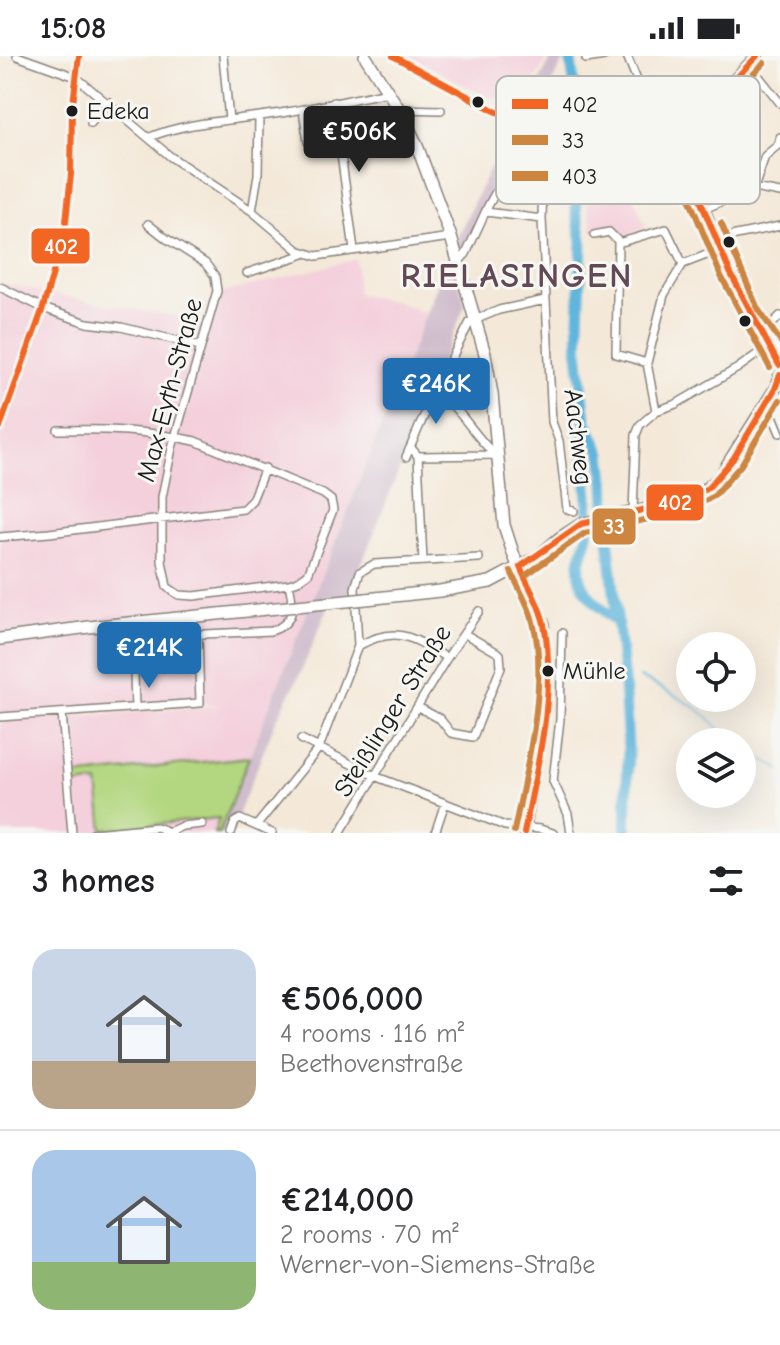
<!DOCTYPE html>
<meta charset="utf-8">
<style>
body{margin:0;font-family:"Comic Neue",sans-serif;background:#f2f2f2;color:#202124;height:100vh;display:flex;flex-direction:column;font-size:30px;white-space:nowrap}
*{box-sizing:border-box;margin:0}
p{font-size:26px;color:#757577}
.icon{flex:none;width:44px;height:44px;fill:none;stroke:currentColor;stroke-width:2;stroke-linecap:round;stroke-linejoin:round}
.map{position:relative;height:777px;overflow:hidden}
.details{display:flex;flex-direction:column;background:#fff;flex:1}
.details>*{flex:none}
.controls{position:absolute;left:676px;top:576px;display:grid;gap:16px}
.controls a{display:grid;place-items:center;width:80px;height:80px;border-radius:50%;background:#fff;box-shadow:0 8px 32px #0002;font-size:40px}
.price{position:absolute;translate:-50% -68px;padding:0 18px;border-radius:8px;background:#1f6fb2;color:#fff;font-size:26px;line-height:52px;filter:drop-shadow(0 2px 4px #0008)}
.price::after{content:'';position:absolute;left:50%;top:48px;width:24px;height:18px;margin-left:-12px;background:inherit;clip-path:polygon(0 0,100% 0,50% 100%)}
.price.on{background:#222;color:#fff}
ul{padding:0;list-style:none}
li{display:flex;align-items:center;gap:24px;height:200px;padding:0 32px}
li+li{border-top:2px solid #e0e0e0}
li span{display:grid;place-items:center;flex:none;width:224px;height:160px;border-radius:24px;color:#555}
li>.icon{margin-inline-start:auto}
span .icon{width:96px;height:96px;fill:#fffc;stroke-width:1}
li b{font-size:34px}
h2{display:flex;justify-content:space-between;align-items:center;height:96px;padding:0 32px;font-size:34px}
.status{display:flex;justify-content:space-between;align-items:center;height:56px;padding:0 40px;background:#fff;direction:ltr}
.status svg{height:22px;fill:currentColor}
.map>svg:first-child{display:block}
.built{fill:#f4cfdc}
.industrial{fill:#d0bdcc}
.green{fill:#b3d780;stroke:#687a4e;stroke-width:2}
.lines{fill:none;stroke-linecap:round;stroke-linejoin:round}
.stream{stroke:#5eb5db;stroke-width:2}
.river{stroke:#5eb5db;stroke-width:11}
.minor-casing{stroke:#88827a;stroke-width:10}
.secondary-casing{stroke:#88827a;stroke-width:14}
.minor{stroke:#fff;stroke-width:7}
.secondary{stroke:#fff;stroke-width:11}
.secondary-bridge-casing{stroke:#88827a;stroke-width:14;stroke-linecap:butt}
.secondary-bridge{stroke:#fff;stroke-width:11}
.bus-1-casing{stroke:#f6f6f2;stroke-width:12}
.bus-2-casing{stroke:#f6f6f2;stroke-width:12}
.bus-3-casing{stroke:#f6f6f2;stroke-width:12}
.bus-1{stroke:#f26522;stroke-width:6}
.bus-2{stroke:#cd853f;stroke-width:6}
.bus-3{stroke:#cd853f;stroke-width:6}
.bus-dot{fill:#1c1c1c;stroke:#f6f6f2;stroke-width:3}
.labels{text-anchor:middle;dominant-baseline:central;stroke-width:6;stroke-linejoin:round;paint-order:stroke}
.bus-label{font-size:24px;fill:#1c1c1c;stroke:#f6f6f2;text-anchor:start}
.street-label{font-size:26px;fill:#1c1c1c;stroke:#f6f6f2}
.district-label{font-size:34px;font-weight:bold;letter-spacing:2px;fill:#624956;stroke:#f6f6f2}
.key{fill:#f6f6f2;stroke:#b5b5b2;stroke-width:2}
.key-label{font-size:22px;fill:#1c1c1c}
.line-badge{stroke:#f6f6f2;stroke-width:3}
.badge-label{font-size:22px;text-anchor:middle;font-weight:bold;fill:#fff}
</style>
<div class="status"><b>15:08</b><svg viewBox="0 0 49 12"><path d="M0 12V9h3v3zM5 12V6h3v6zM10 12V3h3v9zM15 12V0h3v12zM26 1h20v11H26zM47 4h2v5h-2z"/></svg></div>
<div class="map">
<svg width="780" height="777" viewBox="0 0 780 777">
<rect width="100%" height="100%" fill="#f6f6f2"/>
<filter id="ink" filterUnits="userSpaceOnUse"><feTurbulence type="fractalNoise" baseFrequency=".0125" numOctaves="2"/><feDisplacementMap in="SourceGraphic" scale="16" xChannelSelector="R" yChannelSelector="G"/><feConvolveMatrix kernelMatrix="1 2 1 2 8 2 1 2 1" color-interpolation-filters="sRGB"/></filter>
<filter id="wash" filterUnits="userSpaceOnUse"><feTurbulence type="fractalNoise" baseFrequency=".006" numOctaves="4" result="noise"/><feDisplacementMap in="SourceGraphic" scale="32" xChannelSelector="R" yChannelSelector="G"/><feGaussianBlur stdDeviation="1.8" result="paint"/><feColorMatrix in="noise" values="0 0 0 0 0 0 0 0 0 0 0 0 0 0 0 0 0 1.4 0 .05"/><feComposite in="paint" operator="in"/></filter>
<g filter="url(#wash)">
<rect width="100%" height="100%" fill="#f4e9d9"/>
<!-- built -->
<path class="built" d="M409,0H548L525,42L515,44L487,41Z
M617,95L660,103V107L646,112L637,125L635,145L647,173L624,180L617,172L593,177L587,146L609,143Z
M356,203L357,238L396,246L425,257L249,701L74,720L98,727L103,773L220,762L214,777H0V666L222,649L200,647L0,662V227L135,254L213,266L222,237Z"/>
<!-- industrial -->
<path class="industrial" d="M553,0H567L500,116L455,213L465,249L349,539L333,541L300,618L274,669L231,777H219L450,197L488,116Z"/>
<!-- green -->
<path class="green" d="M249,701L219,777H214L219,762L103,774L98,727L75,729L74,720Z"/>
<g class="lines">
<!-- stream -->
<path class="stream" d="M640,621C669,637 713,654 727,686
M742,704C759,700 767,703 780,714"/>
<!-- river -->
<path class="river" d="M570,0L581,71L576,155L582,184L578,296L586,364L602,398L605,425L608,481L624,625L628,692L626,777
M586,364C580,399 590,434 589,469C589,488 575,504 581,524C587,542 603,554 617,566"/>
</g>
</g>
<g filter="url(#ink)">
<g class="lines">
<defs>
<path id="minor" d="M17,0L76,21L171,101L252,155L298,194L316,200L451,181
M223,0L229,64
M393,0L495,55L532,71L651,91L671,97
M627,0L639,29L633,88
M586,3L604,0
M750,9L780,47
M334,46L354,194
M399,53L441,54
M303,54L308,86
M91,67L109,46
M544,73L542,163L552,366L559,385L567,453L574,455
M150,81C184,67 224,65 260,60C303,55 346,44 389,36
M754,132L765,100L778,89L780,81
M704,153L754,132L780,137
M252,155L258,119L259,61
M486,156L542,163
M594,179L609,176L619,186
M717,183L780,170
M458,206L466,198L488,150L532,71
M247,217L304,198
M0,231L43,252L87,267L121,271L200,290
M763,277L780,260
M647,307L616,298L618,187L666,173L683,208
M434,337C461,349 473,381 496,399
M767,345L780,377
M656,355L647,307L664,239L683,208L722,193
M0,371L43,252L65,175L71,118L72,55L79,0
M58,374C108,373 145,374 195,385L323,438L331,444L333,454L308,518L298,525L289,528L194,540L179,539L167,531L162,505V441L172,392L217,235L215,220L205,207L167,183L148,168
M412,393L418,400L423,505
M418,400L496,399
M406,401L434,337L470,266L499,254L545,244
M633,455L636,379L640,369L656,355L676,348L738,312L770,289
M0,481L49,477L243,453L252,444L265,412
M562,577L560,663L553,725L568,758L571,777
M358,590C397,569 412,581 447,602
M135,651L133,583L139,581L271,575C296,567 294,550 289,528
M418,651L440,663L451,677L473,681L501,611L500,598L465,578
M62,657L72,777
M0,661L200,647L198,579
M301,683L377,721L505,770L540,773L553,777
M257,769L319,692L358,590L355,532L360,516L374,508L479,502
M94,777L156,771L169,776L182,770L202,768
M231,777L235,766L240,763L272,777
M340,777L447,602L479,555
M435,777L445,747"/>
<path id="secondary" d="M365,0L399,53L416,87L451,181L485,298L492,338L504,469L514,500L544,568V658L524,777
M677,83L685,86V97L678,101L670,95L671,86L691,70L757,0
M678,101L688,115C708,160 745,270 780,299
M366,543L440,535L490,526L537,501L561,481L581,468L686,444L701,437L719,422L775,333L780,319
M0,583L89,571L277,552"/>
</defs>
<!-- minor casing -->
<use href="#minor" class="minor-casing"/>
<!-- secondary casing -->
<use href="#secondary" class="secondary-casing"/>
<!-- minor -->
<use href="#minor" class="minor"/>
<!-- secondary -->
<use href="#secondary" class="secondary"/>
<defs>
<path id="secondary-bridge" d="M277,552L366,543"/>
</defs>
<!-- secondary-bridge casing -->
<use href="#secondary-bridge" class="secondary-bridge-casing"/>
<!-- secondary-bridge -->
<use href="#secondary-bridge" class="secondary-bridge"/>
<defs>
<path id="bus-1" d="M393,0L495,55L532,71L651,91L671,97
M685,97L688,115L730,216L779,309
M681,100L671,97V86L691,70L757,0
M0,371L43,252L65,175L71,118L72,55L79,0
M520,511L581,468L686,444L708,432L733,403L775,333L780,319
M520,511C528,530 540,548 544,568C557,636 537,711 524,777"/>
<path id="bus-2" d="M684,90L764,7
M675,99L679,118L721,220L770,312
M511,515C518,532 529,548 533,566C549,626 526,715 514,775
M526,519L585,477L689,454L714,440L741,409L780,344"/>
<path id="bus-3" d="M721,167L758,253L780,285"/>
</defs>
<!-- bus-1 casing -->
<use href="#bus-1" class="bus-1-casing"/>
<!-- bus-2 casing -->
<use href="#bus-2" class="bus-2-casing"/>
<!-- bus-3 casing -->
<use href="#bus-3" class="bus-3-casing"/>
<!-- bus-1 -->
<use href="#bus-1" class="bus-1"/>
<!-- bus-2 -->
<use href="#bus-2" class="bus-2"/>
<!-- bus-3 -->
<use href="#bus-3" class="bus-3"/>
</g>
</g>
<!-- markers -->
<g class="bus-dot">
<circle cx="478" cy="46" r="7"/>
<circle cx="72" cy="55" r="7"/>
<circle cx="729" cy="186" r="7"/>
<circle cx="745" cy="265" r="7"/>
<circle cx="548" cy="615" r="7"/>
</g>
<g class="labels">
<!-- bus labels -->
<g class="bus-label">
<text x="87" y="55">Edeka</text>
<text x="563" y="615">Mühle</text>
</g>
<!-- street labels -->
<g class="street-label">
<text transform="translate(170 334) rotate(-75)">Max-Eyth-Straße</text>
<text transform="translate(578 381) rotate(83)">Aachweg</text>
<text transform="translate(393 655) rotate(-58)">Steißlinger Straße</text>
</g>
<!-- district labels -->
<g class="district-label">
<text x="517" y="220">RIELASINGEN</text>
</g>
</g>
<!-- legend -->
<rect x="496" y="20" width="264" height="128" rx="12" class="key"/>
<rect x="512" y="43" width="36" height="10" fill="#f26522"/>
<rect x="512" y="79" width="36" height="10" fill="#cd853f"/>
<rect x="512" y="115" width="36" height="10" fill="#cd853f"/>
<g class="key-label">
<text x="562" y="56">402</text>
<text x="562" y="92">33</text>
<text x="562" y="128">403</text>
</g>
<g class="line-badge">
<rect x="30" y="171" width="61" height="38" rx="8" fill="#f26522"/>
<rect x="645" y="427" width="60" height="39" rx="8" fill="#f26522"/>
<rect x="591" y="451" width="46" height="39" rx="8" fill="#cd853f"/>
</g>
<g class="badge-label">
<text x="61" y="198">402</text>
<text x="675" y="454">402</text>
<text x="614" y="478">33</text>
</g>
</svg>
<div class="controls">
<a><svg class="icon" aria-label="locate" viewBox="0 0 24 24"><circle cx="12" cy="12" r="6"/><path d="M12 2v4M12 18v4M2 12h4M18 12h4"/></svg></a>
<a><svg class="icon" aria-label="layers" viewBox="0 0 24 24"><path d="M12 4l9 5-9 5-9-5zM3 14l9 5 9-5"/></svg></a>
</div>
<b class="price on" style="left:359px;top:118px">€506K</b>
<b class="price" style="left:436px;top:370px">€246K</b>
<b class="price" style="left:149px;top:634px">€214K</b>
</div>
<section class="details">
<h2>3 homes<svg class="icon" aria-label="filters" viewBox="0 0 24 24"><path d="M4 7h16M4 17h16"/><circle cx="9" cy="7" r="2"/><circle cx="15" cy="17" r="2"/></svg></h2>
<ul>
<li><span style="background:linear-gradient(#c9d6e8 70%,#b9a48a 0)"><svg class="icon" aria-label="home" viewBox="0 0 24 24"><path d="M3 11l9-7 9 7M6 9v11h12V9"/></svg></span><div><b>€506,000</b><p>4 rooms · 116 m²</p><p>Beethovenstraße</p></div></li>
<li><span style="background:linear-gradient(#a9c7e8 70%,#8fb573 0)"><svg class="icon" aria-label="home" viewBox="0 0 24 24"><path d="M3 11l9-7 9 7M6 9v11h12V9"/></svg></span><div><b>€214,000</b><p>2 rooms · 70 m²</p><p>Werner-von-Siemens-Straße</p></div></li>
</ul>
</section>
